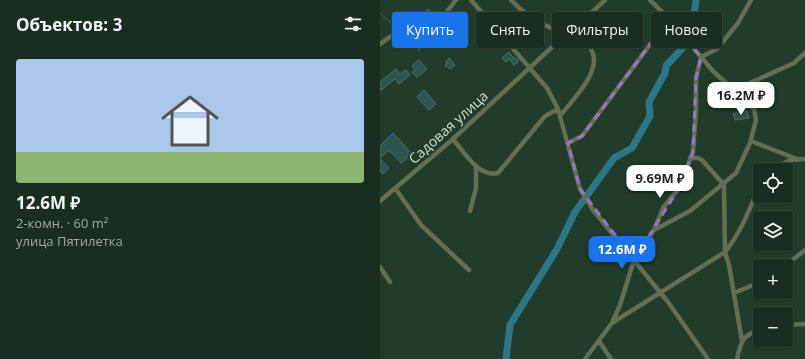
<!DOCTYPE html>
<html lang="ru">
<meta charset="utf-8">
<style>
body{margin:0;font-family:"Open Sans",sans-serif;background:#26392d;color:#f1f3f6;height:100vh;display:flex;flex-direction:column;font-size:15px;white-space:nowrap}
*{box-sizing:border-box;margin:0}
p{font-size:13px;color:#9fa8a5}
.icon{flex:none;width:22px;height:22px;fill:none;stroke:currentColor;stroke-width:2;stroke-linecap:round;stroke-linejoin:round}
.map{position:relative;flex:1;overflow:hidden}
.panel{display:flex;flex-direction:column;background:#192d20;width:380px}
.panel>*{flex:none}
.guide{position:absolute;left:12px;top:12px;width:353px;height:36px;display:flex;gap:8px}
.fabs{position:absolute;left:373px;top:163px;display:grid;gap:8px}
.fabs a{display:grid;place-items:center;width:40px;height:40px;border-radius:4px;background:#192d20;box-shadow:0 1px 3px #0004,0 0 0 1px #37493e;font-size:20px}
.price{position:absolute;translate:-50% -34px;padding:0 9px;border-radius:8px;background:#fff;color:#222;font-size:13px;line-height:26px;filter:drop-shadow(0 1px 2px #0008)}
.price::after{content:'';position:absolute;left:50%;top:24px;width:12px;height:9px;margin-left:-6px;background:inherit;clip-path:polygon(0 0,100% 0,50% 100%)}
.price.selected{background:#1a73e8;color:#fff}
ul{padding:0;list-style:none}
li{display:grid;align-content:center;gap:8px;height:212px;padding:0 16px}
li span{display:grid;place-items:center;height:124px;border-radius:4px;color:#555}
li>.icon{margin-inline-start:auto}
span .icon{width:72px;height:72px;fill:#fffc;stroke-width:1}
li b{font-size:17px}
h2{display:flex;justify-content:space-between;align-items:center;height:48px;padding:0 16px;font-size:17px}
.chip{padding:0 14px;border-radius:4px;background:#192d20;box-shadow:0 1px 3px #0004,0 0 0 1px #37493e;font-size:14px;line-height:36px}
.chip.selected{background:#1a73e8;color:#fff}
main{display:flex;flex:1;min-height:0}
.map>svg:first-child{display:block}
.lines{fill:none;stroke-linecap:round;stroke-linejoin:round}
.river{stroke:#2d7687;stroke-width:7}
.building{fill:#2e5450;stroke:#4b726d}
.path{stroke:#667d6e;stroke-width:1;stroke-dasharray:2 2;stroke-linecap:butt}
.minor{stroke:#636e53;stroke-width:4.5}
.marked{fill:none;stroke:#9c73c7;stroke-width:3;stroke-dasharray:8 5;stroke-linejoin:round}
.labels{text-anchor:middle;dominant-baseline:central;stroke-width:3.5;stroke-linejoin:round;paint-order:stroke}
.street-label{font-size:14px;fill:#ceded3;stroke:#213c2b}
</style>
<main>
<section class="panel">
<h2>Объектов: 3<svg class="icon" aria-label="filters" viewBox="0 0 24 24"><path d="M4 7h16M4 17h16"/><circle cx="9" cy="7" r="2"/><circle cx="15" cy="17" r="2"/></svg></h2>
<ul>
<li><span style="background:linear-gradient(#a9c7e8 75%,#8fb573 0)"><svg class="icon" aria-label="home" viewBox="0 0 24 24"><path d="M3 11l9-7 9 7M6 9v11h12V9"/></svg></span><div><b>12.6M ₽</b><p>2-комн. · 60 m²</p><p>улица Пятилетка</p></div></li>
</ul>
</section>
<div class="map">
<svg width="425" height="359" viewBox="0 0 425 359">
<rect width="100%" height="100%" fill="#213c2b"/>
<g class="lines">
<!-- river -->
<path class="river" d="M126,359L130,325L177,249L195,212L234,158L252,148L270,116L269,102L285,73L286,66L311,39L316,0"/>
</g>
<!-- building -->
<path class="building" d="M48,9L54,15L50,19L44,13Z
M65,25L71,32L67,35L66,34L64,35L61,29Z
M129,52L134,59L136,58L139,61L134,65L129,59L126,62L122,58Z
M69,58L75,65L70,69L65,65L67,63L66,62Z
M39,60L47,69L37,77L32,72L35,70L32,66Z
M16,69L20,74L26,70L30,75L19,84L15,79L0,91V82Z
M44,90L56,104L49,110L37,97Z
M367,111L369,118L355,120L353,114Z
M13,133L32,154L21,163L9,150L0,158V146Z
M0,159L9,168L3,174L0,171Z"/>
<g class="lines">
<!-- path -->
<path class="path" d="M0,13L9,21L14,28
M20,36L35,46"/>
<!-- minor -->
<path class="minor" d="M91,0L167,88L178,109L200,189L213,210L288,302L328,359
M131,0L149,17L185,35
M270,0L289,19L332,70L374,109L376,120L370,143L356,173L310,211L274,230L283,208L299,188L313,152L316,111V78L321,57L337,49L358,23L371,0
M0,44L17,32
M39,48L76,0
M364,100L370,83L414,63L425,53
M180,116C192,100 222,72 212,51C208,43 200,37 193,30
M73,139C84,152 99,178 118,173L165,116L178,109
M371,141L417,159
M188,143L202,136L289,19
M310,158H318L322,160L344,185L345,252L349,265L362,341
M392,170L410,160L425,159
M15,188L41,225L89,270
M0,201L73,139L185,35L193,30L225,0
M90,211L96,188V166
M405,266L425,250
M0,267L10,282
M354,293L380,282
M232,323L345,252C362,231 370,208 380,184
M406,325L425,324
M219,341L231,359
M205,359L232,323L240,305L254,260L274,230
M357,359C361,342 362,335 380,330"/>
</g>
<!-- marked area -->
<path class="marked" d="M289,19L321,57L316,78L313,152L299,188L254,260L200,189L188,143L202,136Z"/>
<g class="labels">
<!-- street labels -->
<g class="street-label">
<text transform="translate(68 127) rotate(-42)">Садовая улица</text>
</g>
</g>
</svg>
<div class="fabs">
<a><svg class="icon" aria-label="locate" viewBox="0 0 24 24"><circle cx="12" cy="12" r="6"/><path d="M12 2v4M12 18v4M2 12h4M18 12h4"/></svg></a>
<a><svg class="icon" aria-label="layers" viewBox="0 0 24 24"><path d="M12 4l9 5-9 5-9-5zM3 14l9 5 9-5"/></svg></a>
<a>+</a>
<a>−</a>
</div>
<b class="price" style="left:361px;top:116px">16.2M ₽</b>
<b class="price" style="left:280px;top:199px">9.69M ₽</b>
<b class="price selected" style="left:242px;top:270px">12.6M ₽</b>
<div class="guide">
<a class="chip selected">Купить</a>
<a class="chip">Снять</a>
<a class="chip">Фильтры</a>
<a class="chip">Новое</a>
</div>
</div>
</main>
